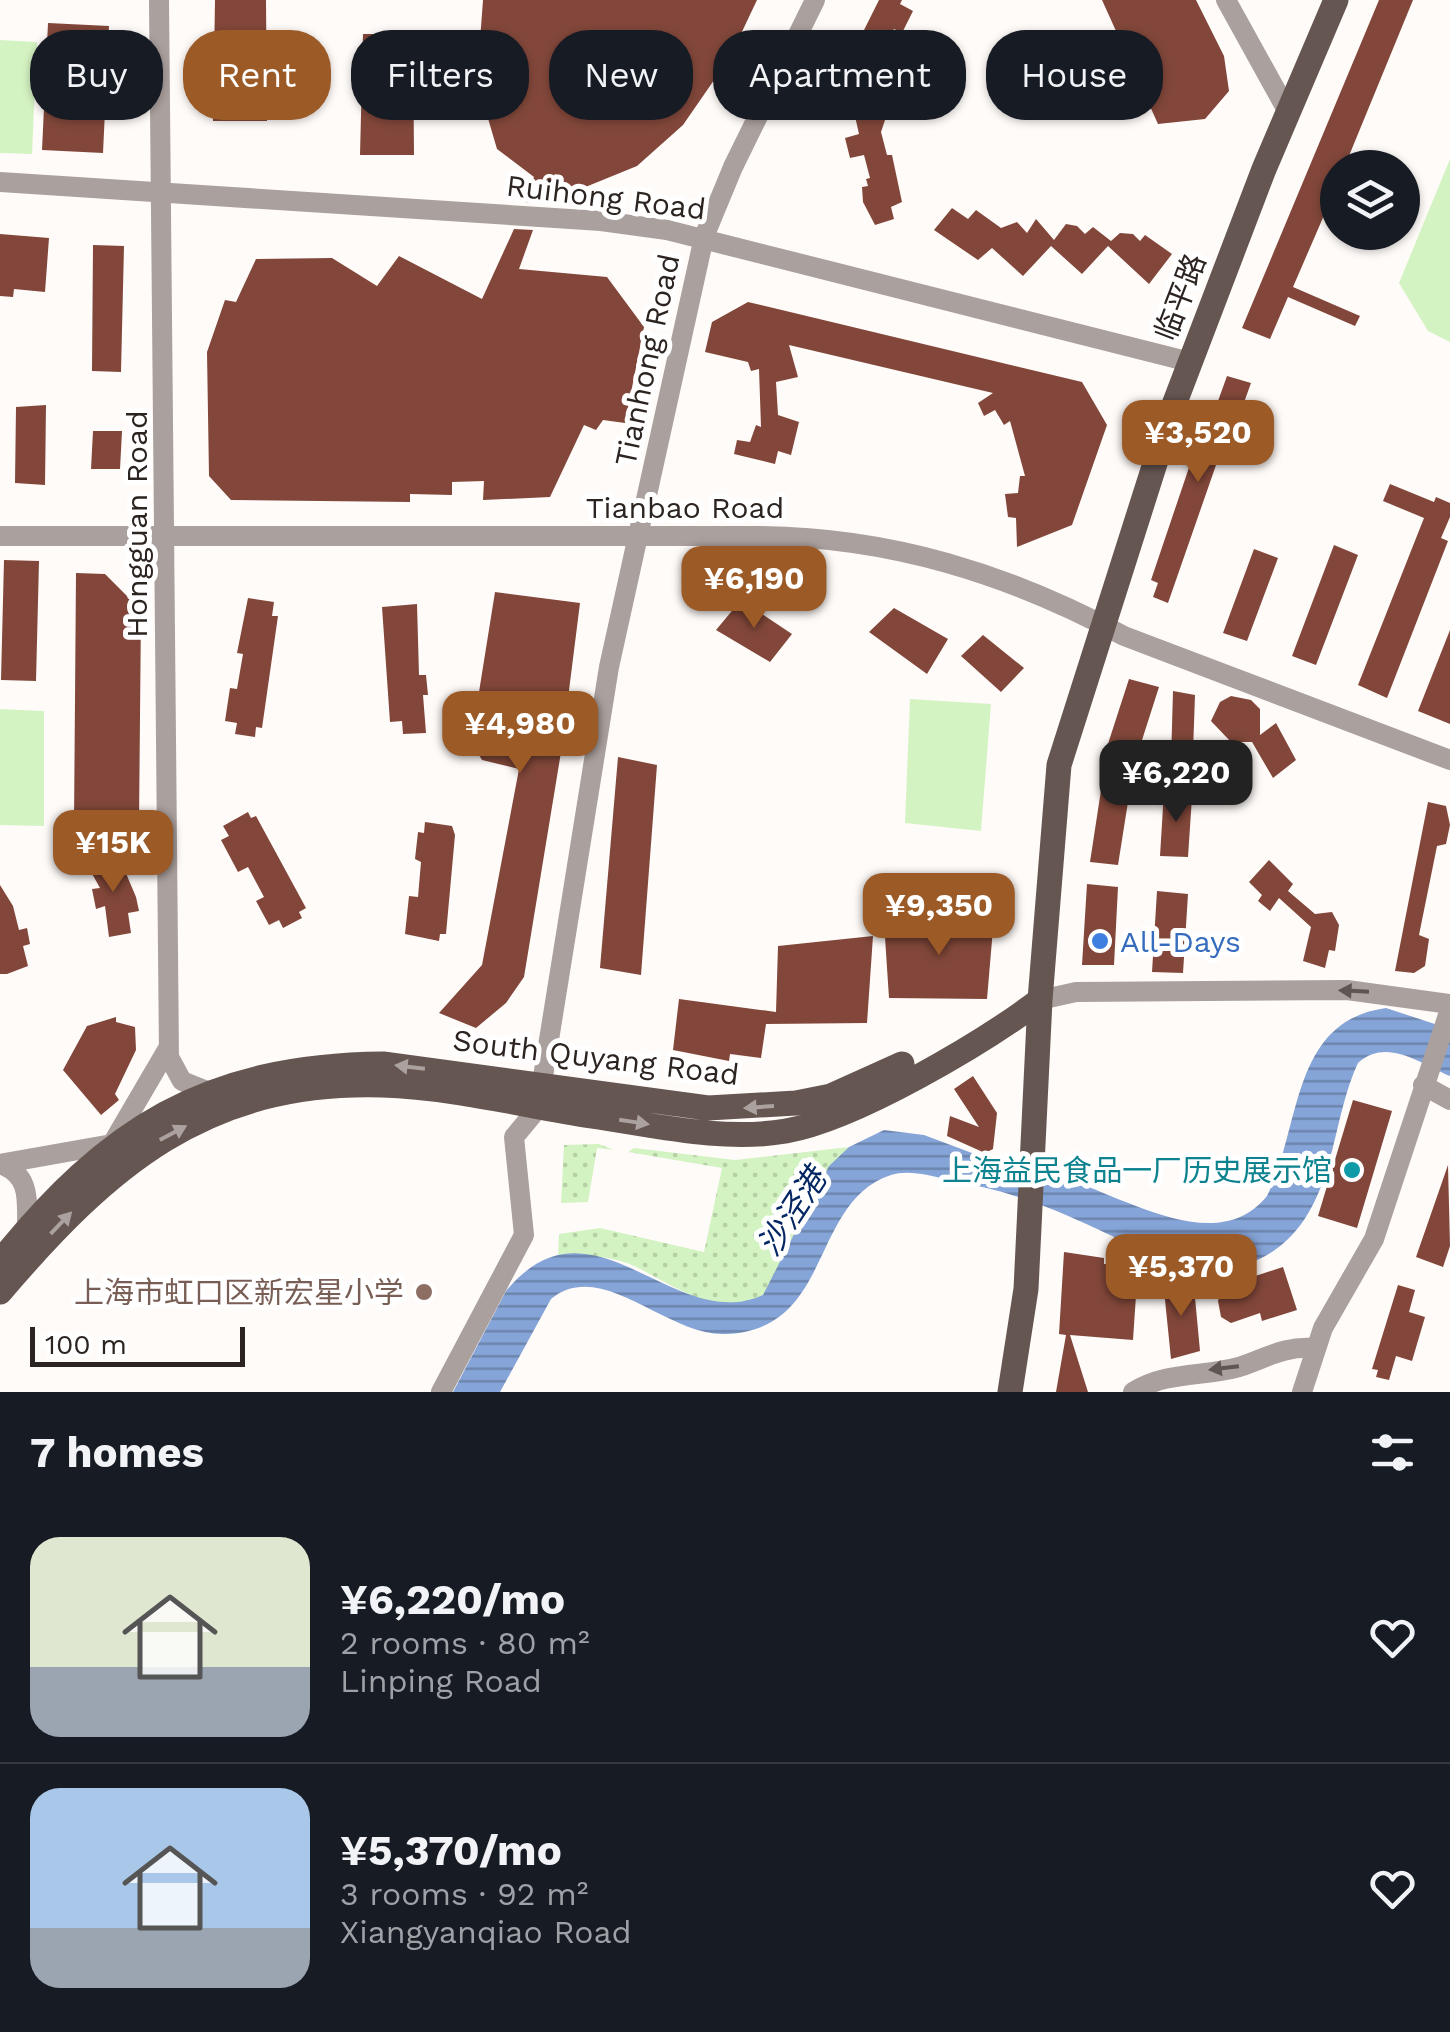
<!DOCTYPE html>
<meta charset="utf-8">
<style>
body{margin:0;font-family:"Work Sans","Noto Sans SC",sans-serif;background:#242831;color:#f1f3f6;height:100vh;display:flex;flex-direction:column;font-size:38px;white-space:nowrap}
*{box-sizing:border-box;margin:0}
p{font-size:32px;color:#9ea1a6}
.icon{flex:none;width:55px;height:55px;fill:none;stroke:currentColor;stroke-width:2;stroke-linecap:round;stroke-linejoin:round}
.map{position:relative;height:1392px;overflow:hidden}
.sheet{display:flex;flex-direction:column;background:#171b24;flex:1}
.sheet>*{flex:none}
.hud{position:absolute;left:30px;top:30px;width:1390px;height:90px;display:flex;gap:20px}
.controls{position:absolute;left:1320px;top:150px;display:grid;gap:20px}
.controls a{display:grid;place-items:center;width:100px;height:100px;border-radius:50%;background:#171b24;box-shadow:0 2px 8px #0004;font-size:50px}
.scale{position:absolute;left:30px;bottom:25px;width:215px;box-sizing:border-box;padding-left:10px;border:5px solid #2c2421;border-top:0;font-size:28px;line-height:35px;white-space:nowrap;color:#2c2421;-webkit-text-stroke:8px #fff;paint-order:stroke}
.price{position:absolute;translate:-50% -85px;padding:0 22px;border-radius:20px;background:#9c5a27;color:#fff;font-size:32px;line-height:65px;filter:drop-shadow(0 2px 5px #0008)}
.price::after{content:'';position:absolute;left:50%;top:60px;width:30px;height:22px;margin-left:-15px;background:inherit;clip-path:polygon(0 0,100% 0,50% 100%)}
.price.selected{background:#222;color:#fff}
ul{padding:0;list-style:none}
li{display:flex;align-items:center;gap:30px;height:250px;padding:0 30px}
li+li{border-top:2px solid #363941}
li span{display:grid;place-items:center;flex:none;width:280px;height:200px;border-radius:30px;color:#555}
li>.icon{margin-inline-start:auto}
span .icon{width:120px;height:120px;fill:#fffc;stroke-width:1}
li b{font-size:42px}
h2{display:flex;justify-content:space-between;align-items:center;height:120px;padding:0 30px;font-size:42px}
.pill{padding:0 35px;border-radius:40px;background:#171b24;box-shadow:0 2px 8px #0004;font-size:35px;line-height:90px}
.pill.selected{background:#9c5a27;color:#fff}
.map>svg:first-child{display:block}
.grass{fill:#d4f3c2}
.park{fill:url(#park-dots)}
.water{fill:url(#water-rules)}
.building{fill:#82473a}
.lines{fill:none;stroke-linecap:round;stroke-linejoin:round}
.minor{stroke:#aaa09d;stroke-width:20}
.major{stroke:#665651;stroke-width:25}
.oneway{fill:#5e5653}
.oneway2{fill:#aba29f}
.shop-dot{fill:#3f7fe0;stroke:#fff;stroke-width:4}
.culture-dot{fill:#0f9aa8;stroke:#fff;stroke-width:4}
.education-dot{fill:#8d6e63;stroke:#fff;stroke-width:4}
.labels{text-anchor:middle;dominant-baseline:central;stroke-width:10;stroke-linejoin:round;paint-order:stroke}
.street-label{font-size:30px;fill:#2c2421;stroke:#fff}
.shop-label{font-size:30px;fill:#366cbe;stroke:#fff;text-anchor:start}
.culture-label{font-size:30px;fill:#0d838f;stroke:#fff;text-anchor:end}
.education-label{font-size:30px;fill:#785e54;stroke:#fff;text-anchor:end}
.water-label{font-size:32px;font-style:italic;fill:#042763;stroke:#fff}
</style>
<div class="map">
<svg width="1450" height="1392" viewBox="0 0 1450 1392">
<defs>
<pattern id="park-dots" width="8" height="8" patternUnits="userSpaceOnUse" patternTransform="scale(2.5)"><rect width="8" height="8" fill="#d4f3c2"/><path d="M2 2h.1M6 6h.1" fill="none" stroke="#b6d0a6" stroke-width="1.8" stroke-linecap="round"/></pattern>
<pattern id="water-rules" width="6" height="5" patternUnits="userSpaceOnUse" patternTransform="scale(2.5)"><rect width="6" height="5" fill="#85a4d7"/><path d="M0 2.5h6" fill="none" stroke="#6d85ae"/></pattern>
</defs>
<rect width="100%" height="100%" fill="#fffbf9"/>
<!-- grass -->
<path class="grass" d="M0,40L37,42L32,154L0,153Z
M1450,159V342L1428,331L1399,283Z
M910,699L991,704L981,831L905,823Z
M0,709L44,711V826L0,825Z"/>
<!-- park -->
<path class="park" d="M599,1144L614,1150L597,1148L588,1202L561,1203L564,1145Z
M849,1147C806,1189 802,1244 769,1288C734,1334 663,1277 627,1263C604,1255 583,1255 558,1257L559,1234L600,1228L704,1252L722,1168L628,1152L634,1148L735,1160Z"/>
<!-- water -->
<path class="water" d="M1386,1008L1450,1029V1076C1420,1063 1386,1037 1358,1063C1335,1112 1335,1175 1304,1220C1238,1314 1137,1244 1059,1212C1023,1197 988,1187 950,1180C932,1176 908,1169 891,1175C809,1202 834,1330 726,1334C667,1337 602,1257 551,1299L500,1392H453L506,1291C592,1187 674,1336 763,1295L829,1166L849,1147L884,1130L924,1135L1057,1185L1072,1181C1130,1200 1219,1256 1267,1196C1302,1126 1290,1021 1386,1008Z"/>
<!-- building -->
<path class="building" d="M215,0H266L267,121H213Z
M483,0H757L730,57L683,125L637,166L583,188L551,184L543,203L524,202L534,177L497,149L477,81Z
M879,0H902L900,4L913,11L902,33L894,29L883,50L860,38Z
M1102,0H1196L1224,56L1229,91L1205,119L1158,124Z
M1379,0H1413L1344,168H1338V183L1293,287L1360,316L1355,326L1288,297L1270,339L1242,328Z
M48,23L109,26L103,153L42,150Z
M363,34H413L414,155H360Z
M858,70L864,83L874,81L876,112L885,120L881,132L887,155H892L902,202L891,207L894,219L875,225L863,202L862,187L868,186L866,179L870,178L864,155L850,158L845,138L859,134L854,112L840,115L836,92L853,89L847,76Z
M952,208L968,219L976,210L1001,228L1017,222L1027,233L1036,219L1054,240L1066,224L1077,226L1085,234L1093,227L1111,241L1120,233L1133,234L1140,241L1145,235L1172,254L1149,284L1108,246L1082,274L1051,246L1023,276L992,248L978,260L934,230Z
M514,229L533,230L519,269L607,277L644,327L625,423L603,420L596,430L584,425L550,497L483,500L484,481L452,482V495L410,494V502L231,500L209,476L207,352L225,300L236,302L256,259L332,258L377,286L399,256L482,299Z
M0,234L49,238L45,292L14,289L13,297L0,296Z
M93,245L124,246L121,372L92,371Z
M748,302L1082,382L1107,425L1072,525L1017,547L1016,518L1008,517L1005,494L1018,493L1020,476H1025L1010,421L1004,425L995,410L984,416L978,403L993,393L789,345L798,377L776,382L778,415L799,422L791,455L778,451L775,464L734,454L737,440L750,442L756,425L761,427L759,369L751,371L748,362L705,352L712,322Z
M1227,376L1251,383L1228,447L1223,445L1168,603L1153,597L1158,583L1151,580L1199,438L1204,440Z
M46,405L45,485L15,483L16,407Z
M93,431H122L120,469H91Z
M1390,484L1434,502L1436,497L1450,503V517L1441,538L1448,541L1387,698L1358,685L1424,518L1383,501Z
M1334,545L1358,555L1316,665L1292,656Z
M1254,549L1278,558L1247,641L1223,633Z
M4,560L39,561L36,681L1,680Z
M76,573L105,574L141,610L139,823H74Z
M495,592L580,603L562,746L524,977L506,1003L476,1028L439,1013L482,965L519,769L482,760L471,742Z
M248,598L274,602L272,616H278L262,728L256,727L255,737L235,734L237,723L225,721L230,688L237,689L243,654L237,653Z
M741,600L792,634L770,662L716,630Z
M417,604L419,675H426L428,695H423L426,733L403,734L402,721L390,722L382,607Z
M894,608L948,639L927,674L869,632Z
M1450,630V724L1418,711Z
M983,635L1024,668L1001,692L961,656Z
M1129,679L1159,687L1135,762L1105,753Z
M1173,691L1195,695L1192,780L1165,772L1166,761H1171Z
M1231,696L1251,700L1260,709V735L1276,723L1296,760L1273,778L1252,742H1231L1211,721L1220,702Z
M618,757L657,765L641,975L600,968Z
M1103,777L1131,783L1118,865L1090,862Z
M1164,791L1192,797L1188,857L1160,856Z
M1428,802L1446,806L1450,825L1446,844L1437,846L1419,935L1429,939L1425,966L1414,973L1395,971Z
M248,812L251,818L256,816L306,908L299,912L302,918L283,928L279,920L269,925L256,901L264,897L248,867L238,872L221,840L229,836L223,826Z
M425,822L452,826L455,835L446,934H440L439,941L405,934L409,896L418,897L421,862L415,859L418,832L424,833Z
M105,851L116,874L125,871L136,897L139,911L128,913L131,933L109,937L105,906L96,909L92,889L100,888L85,861Z
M1269,860L1293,884L1288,891L1315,914L1332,912L1339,925L1335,951L1329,950L1325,968L1303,961L1311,927L1279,898L1270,911L1258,901L1262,895L1249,882Z
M1087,884L1118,887L1114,965H1082Z
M0,885L13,906L19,930L27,928L30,944L23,946L28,966L7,974H0Z
M1157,891L1188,894L1183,973L1152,972Z
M994,917L987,999L889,998L884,922Z
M873,936L867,1023L766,1024L761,1058L730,1054L729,1061L673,1050L679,999L776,1012L778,946Z
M116,1017V1022L135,1027L136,1050L115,1094L119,1100L101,1115L63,1070L87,1026Z
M973,1076L997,1113L993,1149L985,1153L947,1136L950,1116L979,1127L954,1089Z
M1353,1100L1392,1111L1357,1228L1318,1216Z
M1448,1165L1450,1246L1443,1267L1416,1257Z
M1064,1252L1104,1258V1264L1138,1266L1133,1340L1070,1335L1088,1392H1056L1066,1335L1059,1334Z
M1283,1267L1297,1310L1262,1321L1260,1313L1231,1323L1221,1317L1218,1301L1222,1287Z
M1181,1278L1182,1288L1194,1287L1200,1351L1171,1359L1163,1280Z
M1398,1285L1415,1290L1409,1312L1425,1317L1412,1361L1396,1356L1389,1380L1376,1377L1378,1370L1372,1369Z"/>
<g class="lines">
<!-- minor -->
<path class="minor" d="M159,0L169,1057L182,1081L212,1093
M1226,0L1288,112
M0,182L601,221L667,230L1190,362
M0,536H759C890,537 1009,574 1124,636L1450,760
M1040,1000L1076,992L1347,990L1450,1004
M1423,1085L1450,1100
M0,1164L112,1144L167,1050
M0,1164C31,1175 27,1200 27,1228
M441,1392L524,1235L514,1137L538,1108L609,667L704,237L733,167L815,0
M1133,1392C1167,1371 1203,1377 1239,1367C1267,1358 1283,1346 1314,1348
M1302,1392L1323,1328L1374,1239L1450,1009"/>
<!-- major -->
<path class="major" d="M0,1262C108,1128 206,1066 383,1064L708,1108L796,1103L831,1096L902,1064
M0,1292C108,1166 205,1080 382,1085C451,1087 522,1105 591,1116C654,1125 723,1142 786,1131C855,1119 983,1043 1040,1000
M1010,1392L1026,1289L1040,1000L1059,765L1172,410L1264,169L1336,0"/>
</g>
<!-- one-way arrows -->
<defs><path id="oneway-solid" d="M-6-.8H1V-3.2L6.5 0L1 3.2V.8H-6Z" transform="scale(2.5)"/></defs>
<g class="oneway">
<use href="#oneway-solid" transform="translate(1354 991) rotate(-177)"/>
<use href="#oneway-solid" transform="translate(1224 1368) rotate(173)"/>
</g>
<g class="oneway2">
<use href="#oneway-solid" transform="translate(410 1067) rotate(-173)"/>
<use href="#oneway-solid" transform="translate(759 1107) rotate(176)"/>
<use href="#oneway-solid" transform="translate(634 1122) rotate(9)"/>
<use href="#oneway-solid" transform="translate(173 1133) rotate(-28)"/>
<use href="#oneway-solid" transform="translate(61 1223) rotate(-46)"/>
</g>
<!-- markers -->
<circle class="shop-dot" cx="1100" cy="941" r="10"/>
<circle class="culture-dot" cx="1352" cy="1170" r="10"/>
<circle class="education-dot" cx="424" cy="1292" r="10"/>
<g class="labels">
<!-- street labels -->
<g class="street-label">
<text transform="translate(606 197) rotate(7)">Ruihong Road</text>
<text transform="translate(1180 297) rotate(-69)">临平路</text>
<text transform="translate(647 360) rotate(-78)">Tianhong Road</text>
<text x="685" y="507">Tianbao Road</text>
<text transform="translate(136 524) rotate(-90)">Hongguan Road</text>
<text transform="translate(596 1057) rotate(7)">South Quyang Road</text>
</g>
<!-- shop labels -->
<g class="shop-label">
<text x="1120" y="941">All-Days</text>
</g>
<!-- culture labels -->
<g class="culture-label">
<text x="1332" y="1170">上海益民食品一厂历史展示馆</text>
</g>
<!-- education labels -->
<g class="education-label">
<text x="404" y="1292">上海市虹口区新宏星小学</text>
</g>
<!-- water labels -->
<g class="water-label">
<text transform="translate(792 1212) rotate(-57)">沙泾港</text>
</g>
</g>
</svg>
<div class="controls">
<a><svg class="icon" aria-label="layers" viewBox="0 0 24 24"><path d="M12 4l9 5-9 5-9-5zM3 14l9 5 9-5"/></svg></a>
</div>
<div class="scale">100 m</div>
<b class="price" style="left:1198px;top:485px">¥3,520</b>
<b class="price" style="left:754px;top:631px">¥6,190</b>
<b class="price" style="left:520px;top:776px">¥4,980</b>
<b class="price selected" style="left:1176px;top:825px">¥6,220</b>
<b class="price" style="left:113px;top:895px">¥15K</b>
<b class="price" style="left:939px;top:958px">¥9,350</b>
<b class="price" style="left:1181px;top:1319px">¥5,370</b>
<div class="hud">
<a class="pill">Buy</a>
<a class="pill selected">Rent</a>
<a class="pill">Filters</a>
<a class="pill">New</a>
<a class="pill">Apartment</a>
<a class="pill">House</a>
</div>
</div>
<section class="sheet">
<h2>7 homes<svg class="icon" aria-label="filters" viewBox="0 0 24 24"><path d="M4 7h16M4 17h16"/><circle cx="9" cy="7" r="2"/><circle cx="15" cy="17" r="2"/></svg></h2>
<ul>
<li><span style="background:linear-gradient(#dfe7d0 65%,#9aa5b1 0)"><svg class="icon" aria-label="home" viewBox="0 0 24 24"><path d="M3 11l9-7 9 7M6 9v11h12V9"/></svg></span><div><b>¥6,220/mo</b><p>2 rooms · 80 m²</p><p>Linping Road</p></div><svg class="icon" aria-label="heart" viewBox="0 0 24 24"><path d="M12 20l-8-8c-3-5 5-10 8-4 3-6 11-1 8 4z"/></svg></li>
<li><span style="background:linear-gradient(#a9c7e8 70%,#9aa5b1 0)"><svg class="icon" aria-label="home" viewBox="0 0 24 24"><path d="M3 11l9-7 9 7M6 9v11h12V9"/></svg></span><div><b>¥5,370/mo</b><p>3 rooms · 92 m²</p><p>Xiangyanqiao Road</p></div><svg class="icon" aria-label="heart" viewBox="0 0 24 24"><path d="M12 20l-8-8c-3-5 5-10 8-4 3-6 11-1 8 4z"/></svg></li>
</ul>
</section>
